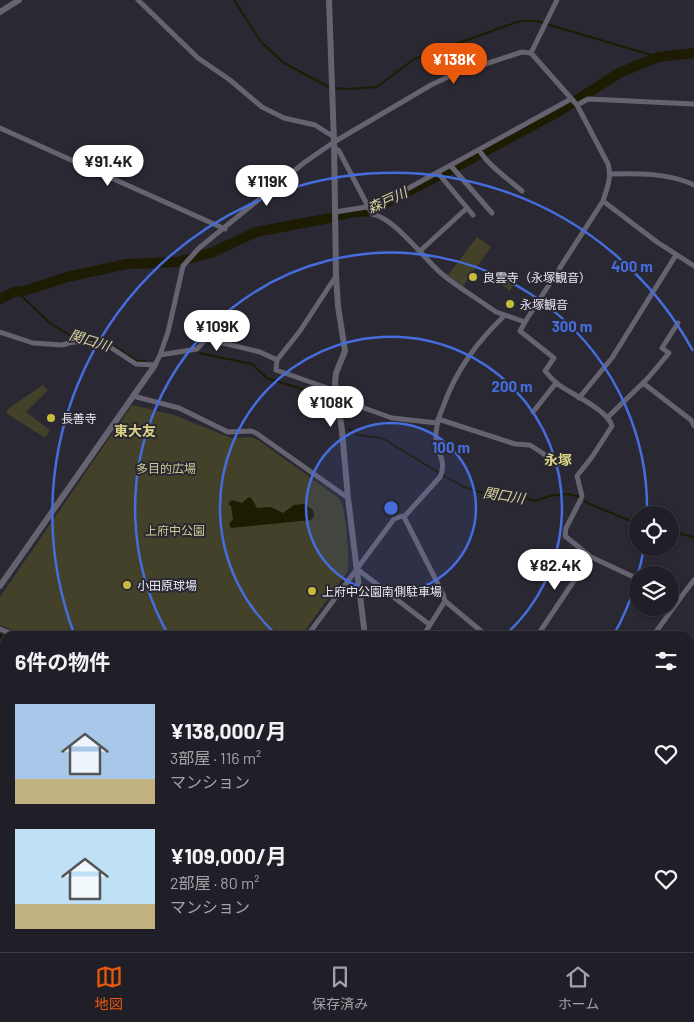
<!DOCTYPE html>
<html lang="ja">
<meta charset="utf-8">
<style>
body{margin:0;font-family:Barlow,"Noto Sans JP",sans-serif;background:#2d2b32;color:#f1f3f6;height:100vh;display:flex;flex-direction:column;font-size:19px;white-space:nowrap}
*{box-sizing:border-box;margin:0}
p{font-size:16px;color:#a2a2a7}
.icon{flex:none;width:28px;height:28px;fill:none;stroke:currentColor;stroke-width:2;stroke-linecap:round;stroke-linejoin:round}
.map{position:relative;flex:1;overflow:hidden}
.drawer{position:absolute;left:0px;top:631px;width:695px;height:321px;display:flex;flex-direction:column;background:#201e26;border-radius:15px 15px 0 0;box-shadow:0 1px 4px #0004,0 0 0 1px #3d3c43}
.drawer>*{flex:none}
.tools{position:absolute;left:629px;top:506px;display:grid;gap:10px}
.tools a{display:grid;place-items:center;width:50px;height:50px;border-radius:50%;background:#201e26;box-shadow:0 1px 4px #0004,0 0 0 1px #3d3c43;font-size:25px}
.price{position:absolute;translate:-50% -42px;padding:0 11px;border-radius:18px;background:#fff;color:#222;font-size:16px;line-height:32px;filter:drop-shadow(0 1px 2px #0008)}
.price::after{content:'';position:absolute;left:50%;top:30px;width:15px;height:11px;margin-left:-8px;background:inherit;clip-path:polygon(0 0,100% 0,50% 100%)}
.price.active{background:#ea580c;color:#fff}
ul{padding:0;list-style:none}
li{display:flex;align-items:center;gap:15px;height:125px;padding:0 15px}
li span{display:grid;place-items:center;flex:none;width:140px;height:100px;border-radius:0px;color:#555}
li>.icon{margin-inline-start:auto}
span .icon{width:60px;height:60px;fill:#fffc;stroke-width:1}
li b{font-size:21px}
h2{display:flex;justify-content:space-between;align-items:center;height:60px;padding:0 15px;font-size:21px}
.tabs{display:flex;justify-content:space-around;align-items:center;height:70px;border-top:1px solid #3d3c43;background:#201e26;font-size:14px;color:#a2a2a7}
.tabs a{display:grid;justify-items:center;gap:2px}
.tabs .active{color:#ea580c}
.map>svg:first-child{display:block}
.green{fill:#434129}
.water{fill:#1e1b03}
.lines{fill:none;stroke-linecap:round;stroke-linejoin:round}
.stream{stroke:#1e1b03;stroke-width:2}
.river{stroke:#1e1b03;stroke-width:10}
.minor{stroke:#65636f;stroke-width:5}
.tertiary{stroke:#65636f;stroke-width:6}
.ring{fill:none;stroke:#466ddd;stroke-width:2.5}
.poi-dot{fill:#c8bb3b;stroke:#2a2832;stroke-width:2}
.labels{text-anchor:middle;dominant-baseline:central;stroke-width:4;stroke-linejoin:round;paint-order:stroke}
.poi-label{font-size:12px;fill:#eae9f0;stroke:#2a2832;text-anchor:start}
.park-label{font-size:12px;fill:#cfca94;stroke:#2a2832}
.water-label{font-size:14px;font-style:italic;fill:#d8d39d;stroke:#2a2832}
.neighbourhood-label{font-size:14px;font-weight:bold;fill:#dcd485;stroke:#2a2832}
.centre{fill:#466ddd;stroke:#2a2832;stroke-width:2.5}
.ring-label{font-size:15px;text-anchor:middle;font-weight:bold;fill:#466ddd;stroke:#2a2832;stroke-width:4;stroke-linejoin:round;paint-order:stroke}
</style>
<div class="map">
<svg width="694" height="952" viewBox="0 0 694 952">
<rect width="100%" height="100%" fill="#2a2832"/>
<!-- green -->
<path class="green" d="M477,237L491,247L463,286L448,275Z
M502,271L515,278V283L510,291L496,280Z
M43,385L48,390L26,412L50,430L45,438L6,413L9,408Z
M132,405L174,415L231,438L249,437L258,440L339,498C347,509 349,557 348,571L301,636H24L0,625V597Z"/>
<!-- water -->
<path class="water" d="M249,497L252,499L257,508L271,507L283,513L294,505L305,504L313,510L314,516L311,520L231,528L229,524L233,519L231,506L228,504L232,500L242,503Z"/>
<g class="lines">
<!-- stream -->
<path class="stream" d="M234,0L261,42L284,63L329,87
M334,88L347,89L377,87L414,59L520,21H536L658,57
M16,291L51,324L73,337L107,342L137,361H145
M199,353L252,364L267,378L317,394L331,404
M349,429L358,435L382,438L446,477L464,487L479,492L512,494L536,501L549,496L568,494L580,497L587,503L638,524
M670,532L694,537
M0,877L5,879
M117,948L121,952
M581,948L586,952"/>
<!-- river -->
<path class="river" d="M0,299L16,291L21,292L67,277L127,264L177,262L211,253L256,232L330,218L349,213L370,211L467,161L558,112L619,73L658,57L694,53
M0,639L5,642
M690,854H694
M690,908L694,909"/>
<!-- minor -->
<path class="minor" d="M138,0L198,58L230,80L262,107L284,118L315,125L334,137
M531,53L557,0
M577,105L588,99L694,104
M0,128L225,229
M334,147L339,151L372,214C395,218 424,259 442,274C459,288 478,299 496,312L505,315
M479,150C489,166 507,178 522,191
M451,166L492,213
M438,173L473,215
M610,174C637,173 669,173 694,185
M603,201L657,242L694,266
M335,212L367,207L409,188L571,99
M420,251L467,208
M336,276L300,331L277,360L276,370L336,391L364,408L392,418L437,423
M525,322L520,331L554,358L545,371C549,376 554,381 559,385C573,395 608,410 612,426L592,457L577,476L582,496
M0,332L33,343L62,345L73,342L107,345L136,364L155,365L160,355L168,332L183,266L199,248L305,162L334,142L431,85L452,75L522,52L531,53L577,105L608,164C612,178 607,188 603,201L525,322L505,315C477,342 456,370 443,407C439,416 436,426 436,436C435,453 448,459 440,477L404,517
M160,355L197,349L206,339L260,352L277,360
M643,383L691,420L694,426
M133,396L179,408L228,432L251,431L256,433L348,498
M579,398L612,358L676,255
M533,412L556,383
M608,417L648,378L669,353L662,348L678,323
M438,419L515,444L530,445L559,464
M581,499L566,528L565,536L591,557L638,579
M357,569L430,625
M670,593L681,597L694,580
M445,601L487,636
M0,629L16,636
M307,636L394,519L402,516L404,517L443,594L445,601L423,636
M537,636L590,557
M653,636L681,597
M0,735L5,737
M690,746L694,741
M690,843L694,844
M591,948L595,952
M268,952L271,948"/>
<!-- tertiary -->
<path class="tertiary" d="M329,0L334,142L336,275L338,306L345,351L336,373L335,383L342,431L348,498L365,636
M0,12L19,0
M0,586L155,365
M690,861L694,862
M0,885L5,887
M111,948L115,952
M403,948L404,952"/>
</g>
<!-- distance rings -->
<circle cx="391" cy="508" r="85" fill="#466ddd" fill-opacity=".12"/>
<g class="ring">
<circle cx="391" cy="508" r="85"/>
<path d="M278 636A171 171 0 1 1 504 636"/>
<path d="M644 548A256 256 0 0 1 638 574M637 579A256 256 0 0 1 613 636M169 636A256 256 0 1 1 647 515"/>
<path d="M75 636A341 341 0 0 1 693 351"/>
</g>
<!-- markers -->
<g class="poi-dot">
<circle cx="473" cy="277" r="5"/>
<circle cx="510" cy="304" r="5"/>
<circle cx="51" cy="418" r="5"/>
<circle cx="127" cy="585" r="5"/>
<circle cx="312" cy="591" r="5"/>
</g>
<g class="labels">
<!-- poi labels -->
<g class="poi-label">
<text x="483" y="277">良雲寺（永塚観音）</text>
<text x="520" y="304">永塚観音</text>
<text x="61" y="418">長善寺</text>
<text x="137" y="585">小田原球場</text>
<text x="322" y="591">上府中公園南側駐車場</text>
</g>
<!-- park labels -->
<g class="park-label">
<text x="166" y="468">多目的広場</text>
<text x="175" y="530">上府中公園</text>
</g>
<!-- water labels -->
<g class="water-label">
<text transform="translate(387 200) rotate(-25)">森戸川</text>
<text transform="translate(90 340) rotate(17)">関口川</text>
<text transform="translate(504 495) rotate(9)">関口川</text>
</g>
<!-- neighbourhood labels -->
<g class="neighbourhood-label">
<text x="135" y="430">東大友</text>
<text x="558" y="459">永塚</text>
</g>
</g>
<circle cx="391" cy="508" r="8" class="centre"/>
<g class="ring-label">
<text x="632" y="272">400 m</text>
<text x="572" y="332">300 m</text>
<text x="512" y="392">200 m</text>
<text x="451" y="453">100 m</text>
</g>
</svg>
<div class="tools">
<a><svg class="icon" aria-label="locate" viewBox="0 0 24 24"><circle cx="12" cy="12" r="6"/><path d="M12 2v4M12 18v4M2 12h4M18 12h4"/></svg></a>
<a><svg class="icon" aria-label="layers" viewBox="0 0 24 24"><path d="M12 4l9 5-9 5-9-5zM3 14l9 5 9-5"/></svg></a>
</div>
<b class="price active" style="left:454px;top:85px">¥138K</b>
<b class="price" style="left:108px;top:187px">¥91.4K</b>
<b class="price" style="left:267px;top:207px">¥119K</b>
<b class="price" style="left:217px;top:352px">¥109K</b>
<b class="price" style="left:331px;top:428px">¥108K</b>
<b class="price" style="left:555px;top:591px">¥82.4K</b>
<section class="drawer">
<h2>6件の物件<svg class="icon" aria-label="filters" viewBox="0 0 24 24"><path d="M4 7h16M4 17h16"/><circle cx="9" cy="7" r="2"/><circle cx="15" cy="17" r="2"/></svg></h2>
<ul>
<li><span style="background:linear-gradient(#a9c7e8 75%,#c2b280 0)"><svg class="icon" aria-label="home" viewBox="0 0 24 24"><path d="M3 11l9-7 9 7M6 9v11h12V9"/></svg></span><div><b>¥138,000/月</b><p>3部屋 · 116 m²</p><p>マンション</p></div><svg class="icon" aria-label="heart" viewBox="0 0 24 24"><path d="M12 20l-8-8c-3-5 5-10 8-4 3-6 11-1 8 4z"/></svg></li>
<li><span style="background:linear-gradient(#bfe0f5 75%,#c2b280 0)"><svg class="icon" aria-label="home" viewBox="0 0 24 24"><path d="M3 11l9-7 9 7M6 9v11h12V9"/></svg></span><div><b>¥109,000/月</b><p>2部屋 · 80 m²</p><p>マンション</p></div><svg class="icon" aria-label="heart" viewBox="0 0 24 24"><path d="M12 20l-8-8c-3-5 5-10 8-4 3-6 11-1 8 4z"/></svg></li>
</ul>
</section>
</div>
<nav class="tabs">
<a class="active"><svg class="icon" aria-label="map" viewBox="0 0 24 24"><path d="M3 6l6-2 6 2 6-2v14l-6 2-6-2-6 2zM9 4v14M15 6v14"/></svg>地図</a>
<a><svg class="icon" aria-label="saved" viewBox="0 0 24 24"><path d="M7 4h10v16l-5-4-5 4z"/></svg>保存済み</a>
<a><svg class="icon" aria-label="home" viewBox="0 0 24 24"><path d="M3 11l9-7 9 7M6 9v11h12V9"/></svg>ホーム</a>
</nav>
